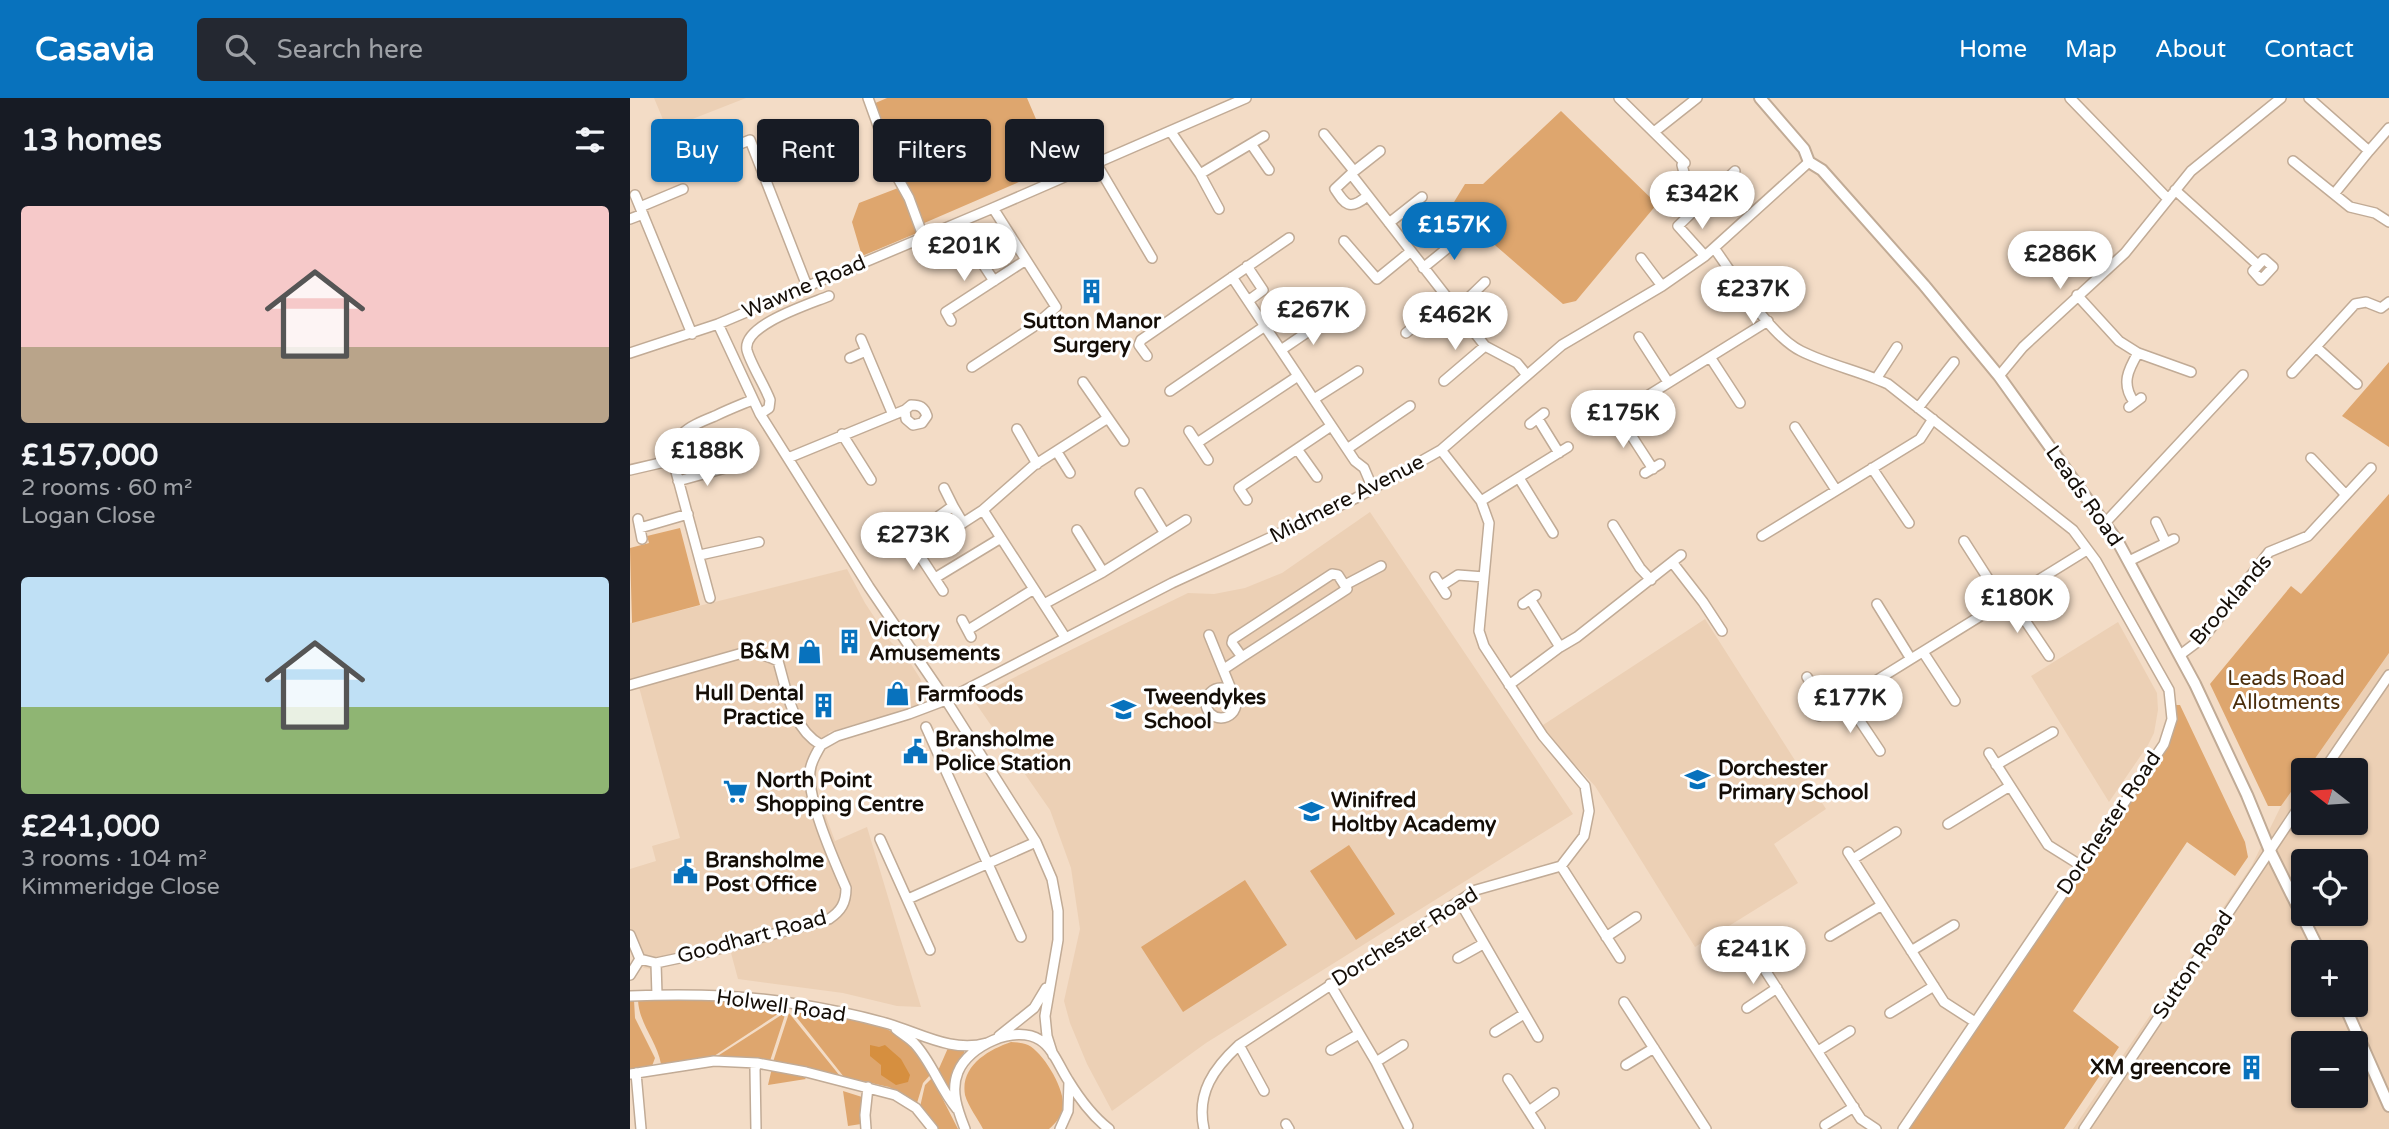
<!DOCTYPE html>
<meta charset="utf-8">
<style>
body{margin:0;font-family:"Varela Round",sans-serif;background:#242831;color:#f1f3f6;height:100vh;display:flex;flex-direction:column;font-size:26px;white-space:nowrap}
*{box-sizing:border-box;margin:0}
p{font-size:23px;color:#9ea1a6}
.icon{flex:none;width:38px;height:38px;fill:none;stroke:currentColor;stroke-width:2;stroke-linecap:round;stroke-linejoin:round}
.map{position:relative;flex:1;overflow:hidden}
.details{display:flex;flex-direction:column;background:#171b24;width:630px}
.details>*{flex:none}
.banner{position:absolute;left:21px;top:21px;width:665px;height:63px;display:flex;gap:14px}
.needle{width:46px;rotate:287deg}
.controls{position:absolute;left:1661px;top:660px;display:grid;gap:14px}
.controls a{display:grid;place-items:center;width:77px;height:77px;border-radius:7px;background:#171b24;box-shadow:0 2px 5px #0004;font-size:35px}
.price{position:absolute;translate:-50% -60px;padding:0 16px;border-radius:24px;background:#fff;color:#222;font-size:23px;line-height:46px;filter:drop-shadow(0 2px 4px #0008)}
.price::after{content:'';position:absolute;left:50%;top:42px;width:21px;height:16px;margin-left:-10px;background:inherit;clip-path:polygon(0 0,100% 0,50% 100%)}
.price.selected{background:#0872bd;color:#fff}
ul{padding:0;list-style:none}
li{display:grid;align-content:center;gap:14px;height:371px;padding:0 21px}
li span{display:grid;place-items:center;height:217px;border-radius:7px;color:#555}
li>.icon{margin-inline-start:auto}
span .icon{width:126px;height:126px;fill:#fffc;stroke-width:1}
li b{font-size:30px}
h2{display:flex;justify-content:space-between;align-items:center;height:84px;padding:0 21px;font-size:30px}
.tag{padding:0 24px;border-radius:7px;background:#171b24;box-shadow:0 2px 5px #0004;font-size:24px;line-height:63px}
.tag.selected{background:#0872bd;color:#fff}
header{display:flex;align-items:center;gap:42px;box-sizing:border-box;height:98px;padding:0 35px;background:#0872bd;color:#fff}
header strong{font-size:33px}
nav{display:flex;gap:38px;margin-inline-start:auto;font-size:24px}
.search{width:490px;height:63px;background:#242831;display:flex;align-items:center;gap:18px;box-sizing:border-box;padding:0 24px;border-radius:7px;color:#9ea1a6;font-size:26px}
main{display:flex;flex:1;min-height:0}
.map>svg:first-child{display:block}
.built{fill:#ecd0b5;fill-rule:evenodd}
.green{fill:#dea66e}
.forest{fill:#d68f3f}
.lines{fill:none;stroke-linecap:round;stroke-linejoin:round}
.minor-casing{stroke:#c1ab96;stroke-width:12}
.major-casing{stroke:#c1ab96;stroke-width:14}
.minor{stroke:#fff;stroke-width:9}
.major{stroke:#fff;stroke-width:10}
.labels{text-anchor:middle;dominant-baseline:central;stroke-width:6;stroke-linejoin:round;paint-order:stroke}
.street-label{font-size:21px;fill:#150e07;stroke:#fff}
.poi-label{font-size:21px;font-weight:bold;fill:#150e07;stroke:#fff;text-anchor:start}
.park-label{font-size:21px;fill:#4b2e0c;stroke:#fff}
</style>
<header>
<strong>Casavia</strong>
<div class="search"><svg class="icon" aria-label="search" viewBox="0 0 24 24"><circle cx="10" cy="10" r="6"/><path d="M15 15l6 6"/></svg>Search here</div>
<nav><a>Home</a><a>Map</a><a>About</a><a>Contact</a></nav>
</header>
<main>
<section class="details">
<h2>13 homes<svg class="icon" aria-label="filters" viewBox="0 0 24 24"><path d="M4 7h16M4 17h16"/><circle cx="9" cy="7" r="2"/><circle cx="15" cy="17" r="2"/></svg></h2>
<ul>
<li><span style="background:linear-gradient(#f6c9c9 65%,#b9a48a 0)"><svg class="icon" aria-label="home" viewBox="0 0 24 24"><path d="M3 11l9-7 9 7M6 9v11h12V9"/></svg></span><div><b>£157,000</b><p>2 rooms · 60 m²</p><p>Logan Close</p></div></li>
<li><span style="background:linear-gradient(#bfe0f5 60%,#8fb573 0)"><svg class="icon" aria-label="home" viewBox="0 0 24 24"><path d="M3 11l9-7 9 7M6 9v11h12V9"/></svg></span><div><b>£241,000</b><p>3 rooms · 104 m²</p><p>Kimmeridge Close</p></div></li>
</ul>
</section>
<div class="map">
<svg width="1759" height="1031" viewBox="0 0 1759 1031">
<rect width="100%" height="100%" fill="#f3dcc6"/>
<!-- built -->
<path class="built" d="M24,0H116L37,31Z
M740,414L943,716L576,945L482,1013L457,966L440,925L434,903L450,831L441,770L420,712L342,600L558,495L584,496L615,490L652,475Z
M217,471L235,505L260,543L267,550L273,553L291,582L294,600L291,607L199,634L188,661L186,682L188,697L205,743L237,729L291,909L267,908L213,895L108,881L101,855H97L21,871L14,870L5,863L0,854V771L26,763L22,748L50,740L9,589H0V525Z
M1075,521L1196,711L1144,746L1168,785L1065,849L965,688L910,629Z
M1488,524L1527,595L1528,612L1524,635L1518,647L1479,704L1401,578Z
M1759,555V1031H1443L1622,767L1651,708L1673,677V724H1726V672H1677ZM1673,763H1726V816H1673ZM1673,854H1726V906H1673ZM1673,945H1726V998H1673Z"/>
<!-- green -->
<path class="green" d="M257,0H397L426,68L292,126L269,75L243,6Z
M931,13L1027,106L946,203L933,206L821,109L835,86H853Z
M268,90L275,102L287,135L232,158L222,124L229,105Z
M1759,264V349L1712,318Z
M1759,396V555L1677,672H1673V677L1651,708H1638L1580,586L1661,488L1671,496Z
M50,430L70,507L2,525L0,450L19,445L17,438Z
M1546,607H1550L1615,744L1618,759L1605,778L1557,744L1443,913L1489,949L1434,1031H1277L1546,621Z
M719,747L765,816L726,842L680,773Z
M615,782L657,847L553,914L511,849Z
M75,901L157,910L81,960L31,966C27,943 9,926 8,902Z
M0,902H4L5,920L25,960L22,968L0,972Z
M162,910C200,917 259,920 286,952C292,959 296,968 301,976L293,985L287,1005L259,989L214,979L164,916Z
M156,914L140,963L86,959Z
M159,915L210,978L143,964Z
M381,944C386,944 393,945 398,947C413,954 435,991 433,1008C432,1018 426,1025 419,1031H353C348,1021 338,1008 335,997C330,968 358,952 381,944Z
M318,950L334,953V955L322,974L320,994L307,975Z
M142,970L171,976L176,981L138,987Z
M302,980L328,1031H308L290,1009L295,987Z
M213,993L232,999L231,1026L218,1028Z"/>
<!-- forest -->
<path class="forest" d="M240,947L249,949L255,947L271,961L280,977L278,984L266,987L251,977V967L240,958Z"/>
<g class="lines">
<defs>
<path id="minor" d="M238,0L265,75L279,100L293,138
M989,0L1055,65
M1440,0L1538,101
M1679,0L1739,53L1759,30
M541,34L570,76L589,111
M1024,34L1067,0
M694,36L724,73
M621,46L639,72
M95,52L120,42L177,188
M126,57L200,29
M1663,63L1720,109L1745,115L1759,124
M466,65L522,160
M1052,67L1057,86L1064,94
M722,75L750,53
M570,76L634,38
M1545,92L1628,167
M1704,96L1739,53
M5,97L62,236
M736,99C719,113 715,106 705,91L721,76L855,248L887,265L896,276
M10,109L53,91
M0,121L13,116
M759,125L792,99
M714,143L747,181L780,154
M1084,150C1106,180 1139,237 1171,253C1199,267 1230,273 1258,286L1443,432L1466,463L1539,592L1542,621L1534,646L1273,1031
M345,154L364,183
M1075,158L1048,128L1105,73
M1011,160L1032,188
M1634,161L1643,169L1631,182L1623,173Z
M617,168L633,192L618,203
M793,170L836,135
M602,179L725,363L734,370L743,391
M1447,197L1489,243L1508,255L1561,274
M684,198L703,228
M826,212L855,184
M321,223L316,214L396,162
M88,226L130,316L239,489L316,602L406,744L422,781L428,813V842L415,918L417,938L423,957
M776,235L817,201
M1009,239L1038,284
M231,241L263,317
M1686,249L1727,286
M651,252L698,220
M0,255L88,226L363,110L616,0
M517,258L509,247L511,242L659,140
M1080,259L1110,305
M220,260L236,253
M342,269L403,229L426,209L363,110
M1662,275L1725,206L1736,204L1751,210L1759,204
M1369,278L1393,249L1495,155L1561,73L1651,0
M1246,281L1267,249
M814,283L855,248
M453,284L494,343
M540,293L635,228
M684,301L728,273
M1504,304C1491,286 1498,272 1508,255
M1499,309L1511,300
M1288,310L1324,264
M130,316L139,310L140,302C135,288 120,265 117,252C112,227 180,206 199,198
M988,317L1023,371
M908,321L929,355
M900,326L914,315
M972,326L1138,223
M1165,329L1206,392
M387,331L407,366
M559,333L578,362
M212,336L241,382
M567,345L668,278
M667,351L687,379
M717,351L780,308
M427,354L440,375
M158,360L275,312L281,307C290,307 294,309 297,318L292,325L283,327L276,321L275,312
M1681,360L1716,397
M1242,370L1279,425
M0,372L43,362
M1015,375L1030,366
M889,380L923,435
M48,383L99,369
M314,390L323,408
M510,395L534,434
M617,402L609,390L701,328
M851,403L938,349
M8,421L12,441
M1526,424L1536,445
M333,425L323,408L309,418L319,434L353,412
M1475,425L1613,277
M983,427L1010,470L1021,482
M10,430L58,416
M447,432L473,474
M277,438L313,493
M1132,438L1290,341L1303,321
M1334,443L1373,504
M70,457L129,444
M1499,463L1544,441
M1042,464L1073,504L1092,533
M805,479L816,496
M305,480L371,440
M715,487L751,468
M811,488L828,477L854,479
M80,500L45,370C39,336 58,329 85,318C97,312 110,307 122,302
M1380,500L1419,558
M900,501L930,549
M414,506L473,474L556,422
M893,506L906,497
M1247,506L1281,561
M332,522L341,539
M338,532L404,491
M579,537L603,596
M435,539L353,412L403,368L478,320
M1293,554L1325,603
M1550,557L1574,539L1639,454L1678,438L1741,370
M594,571L612,559L602,545L603,541L702,476L708,477L717,491L612,559
M1177,579L1198,613
M0,587L109,556C125,554 134,556 148,563C157,594 162,630 191,647C186,656 181,663 180,673C177,702 204,762 216,790C216,805 211,813 199,821L73,855L26,865L10,861L0,837
M879,587L930,549L947,539L1051,457
M576 605a15 15 0 1 1 30 0a15 15 0 1 1-30 0Z
M1216,602L1250,653
M1189,618L1457,452
M296,629L391,839
M191,647L207,638L279,616L316,602L542,485L726,400L811,352L932,247L1032,188L1075,158L1179,64
M1359,655L1418,747L1450,767
M1366,667L1423,634
M1694,672L1759,577
M1318,726L1380,688
M250,741L300,852
M1218,754L1314,904L1345,924
M1223,761L1266,734
M931,768L990,860
M278,801L406,744
M830,804L908,939
M1113,838L1231,1021L1246,1031
M1200,838L1252,807
M976,839L1006,819
M1281,853L1324,827
M828,860L853,846
M1128,862L1156,844
M26,865L27,897
M0,877L10,861
M700,886L746,964L778,1028
M0,898C53,896 108,896 160,905C193,910 227,917 259,926C292,936 323,955 357,945
M994,904L1076,1031
M1117,910L1147,890
M1260,915L1304,888
M266,931C272,936 279,940 284,945C302,964 310,991 327,1011
M865,934L894,916
M369,938L404,910L416,890
M609,947L634,993
M701,952L729,936
M1188,953L1220,933
M746,964L773,947
M996,967L1024,950
M6,975L11,1031
M0,976L84,963L127,965L176,974L265,997L286,1010L303,1031
M878,981L910,1031
M899,1013L924,995
M656,1026L659,1031
M1195,1027L1224,1009
M126,1031L125,971L127,965
M236,1031L235,1017L238,989
M335,1031C328,1013 320,993 328,974C338,948 385,926 410,942C423,950 430,970 438,982C449,1000 462,1018 479,1031
M430,1031L438,1013L439,984
M574,1031C566,995 584,970 609,947L846,792L931,768L954,738L959,713L955,688L913,638L854,548L849,533L859,425L851,403L811,352
M1454,1031L1673,703"/>
<path id="major" d="M1130,0L1174,51L1179,64L1192,72L1294,187L1369,278L1488,444L1565,586L1617,697L1640,753L1690,854
M1714,906L1759,1008"/>
</defs>
<!-- minor casing -->
<use href="#minor" class="minor-casing"/>
<!-- major casing -->
<use href="#major" class="major-casing"/>
<!-- minor -->
<use href="#minor" class="minor"/>
<!-- major -->
<use href="#major" class="major"/>
</g>
<!-- icons -->
<defs>
<symbol id="building-bare" viewBox="-9 -9 18 18"><path d="M-4-6H4V6H1V3H-1V6H-4ZM-2.5-4.3h1.7v1.8h-1.7ZM.8-4.3h1.7v1.8H.8ZM-2.5-1h1.7V.8h-1.7ZM.8-1h1.7V.8H.8Z" fill="#0872bd" stroke="#fff" stroke-width="2.5" paint-order="stroke"/></symbol>
<symbol id="shop-bare" viewBox="-9 -9 18 18"><path d="M-5-2.5h2.3a2.7 3.5 0 0 1 5.4 0H5L5.5 6h-11ZM-1.5-2.5h3a1.5 2.3 0 0 0-3 0Z" fill="#0872bd" stroke="#fff" stroke-width="2.5" paint-order="stroke"/></symbol>
<symbol id="school-bare" viewBox="-9 -9 18 18"><path d="M0-5L7-2L0 1L-7-2ZM-4 1L0 2.5L4 1V4Q0 6-4 4Z" fill="#0872bd" stroke="#fff" stroke-width="2.5" paint-order="stroke"/></symbol>
<symbol id="civic-bare" viewBox="-9 -9 18 18"><path d="M-.6-6.5H3V-4.5H.6V-3L4-1V1h2V6H-6V1h2V-1L-.6-3ZM-1.2 2.5V6h2.4V2.5Z" fill="#0872bd" stroke="#fff" stroke-width="2.5" paint-order="stroke"/></symbol>
<symbol id="supermarket-bare" viewBox="-9 -9 18 18"><path d="M-6-5.5h2.5l.6 2H6L4.5 2H-2.5L-4.4-4H-6ZM-1.5 3.2a1.3 1.3 0 1 0 .1 0ZM3 3.2a1.3 1.3 0 1 0 .1 0Z" fill="#0872bd" stroke="#fff" stroke-width="2.5" paint-order="stroke"/></symbol>
</defs>
<g fill-rule="evenodd">
<use href="#building-bare" x="444" y="176" width="35" height="35"/>
<use href="#building-bare" x="202" y="526" width="35" height="35"/>
<use href="#shop-bare" x="162" y="536" width="35" height="35"/>
<use href="#shop-bare" x="250" y="578" width="35" height="35"/>
<use href="#building-bare" x="176" y="590" width="35" height="35"/>
<use href="#school-bare" x="476" y="594" width="35" height="35"/>
<use href="#civic-bare" x="268" y="636" width="35" height="35"/>
<use href="#school-bare" x="1050" y="664" width="35" height="35"/>
<use href="#supermarket-bare" x="88" y="676" width="35" height="35"/>
<use href="#school-bare" x="664" y="696" width="35" height="35"/>
<use href="#civic-bare" x="38" y="756" width="35" height="35"/>
<use href="#building-bare" x="1604" y="952" width="35" height="35"/>
</g>
<g class="labels">
<!-- street labels -->
<g class="street-label">
<text transform="translate(174 189) rotate(-23)">Wawne Road</text>
<text transform="translate(1454 398) rotate(55)">Leads Road</text>
<text transform="translate(717 401) rotate(-27)">Midmere Avenue</text>
<text transform="translate(1601 502) rotate(-49)">Brooklands</text>
<text transform="translate(1479 725) rotate(-56)">Dorchester Road</text>
<text transform="translate(122 839) rotate(-15)">Goodhart Road</text>
<text transform="translate(775 839) rotate(-32)">Dorchester Road</text>
<text transform="translate(1563 867) rotate(-56)">Sutton Road</text>
<text transform="translate(151 908) rotate(8)">Holwell Road</text>
</g>
<!-- poi labels -->
<g class="poi-label">
<text x="462" y="223" text-anchor="middle">Sutton Manor<tspan x="462" dy="24">Surgery</tspan></text>
<text x="239" y="531">Victory<tspan x="239" dy="24">Amusements</tspan></text>
<text x="160" y="553" text-anchor="end">B&amp;M</text>
<text x="174" y="595" text-anchor="end">Hull Dental<tspan x="174" dy="24">Practice</tspan></text>
<text x="287" y="596">Farmfoods</text>
<text x="514" y="599">Tweendykes<tspan x="514" dy="24">School</tspan></text>
<text x="305" y="641">Bransholme<tspan x="305" dy="24">Police Station</tspan></text>
<text x="1088" y="670">Dorchester<tspan x="1088" dy="24">Primary School</tspan></text>
<text x="126" y="682">North Point<tspan x="126" dy="24">Shopping Centre</tspan></text>
<text x="701" y="702">Winifred<tspan x="701" dy="24">Holtby Academy</tspan></text>
<text x="75" y="762">Bransholme<tspan x="75" dy="24">Post Office</tspan></text>
<text x="1601" y="969" text-anchor="end">XM greencore</text>
</g>
<!-- park labels -->
<g class="park-label">
<text x="1656" y="580">Leads Road<tspan x="1656" dy="24">Allotments</tspan></text>
</g>
</g>
</svg>
<div class="controls">
<a><svg class="needle" viewBox="-14 -14 28 28"><path d="M0-13l5 13h-10z" fill="#e53935"/><path d="M0 13l5-13h-10z" fill="#9ea1a6"/></svg></a>
<a><svg class="icon" aria-label="locate" viewBox="0 0 24 24"><circle cx="12" cy="12" r="6"/><path d="M12 2v4M12 18v4M2 12h4M18 12h4"/></svg></a>
<a>+</a>
<a>−</a>
</div>
<b class="price" style="left:1072px;top:133px">£342K</b>
<b class="price selected" style="left:824px;top:164px">£157K</b>
<b class="price" style="left:334px;top:185px">£201K</b>
<b class="price" style="left:1430px;top:193px">£286K</b>
<b class="price" style="left:1123px;top:228px">£237K</b>
<b class="price" style="left:683px;top:249px">£267K</b>
<b class="price" style="left:825px;top:254px">£462K</b>
<b class="price" style="left:993px;top:352px">£175K</b>
<b class="price" style="left:77px;top:390px">£188K</b>
<b class="price" style="left:283px;top:474px">£273K</b>
<b class="price" style="left:1387px;top:537px">£180K</b>
<b class="price" style="left:1220px;top:637px">£177K</b>
<b class="price" style="left:1123px;top:888px">£241K</b>
<div class="banner">
<a class="tag selected">Buy</a>
<a class="tag">Rent</a>
<a class="tag">Filters</a>
<a class="tag">New</a>
</div>
</div>
</main>
